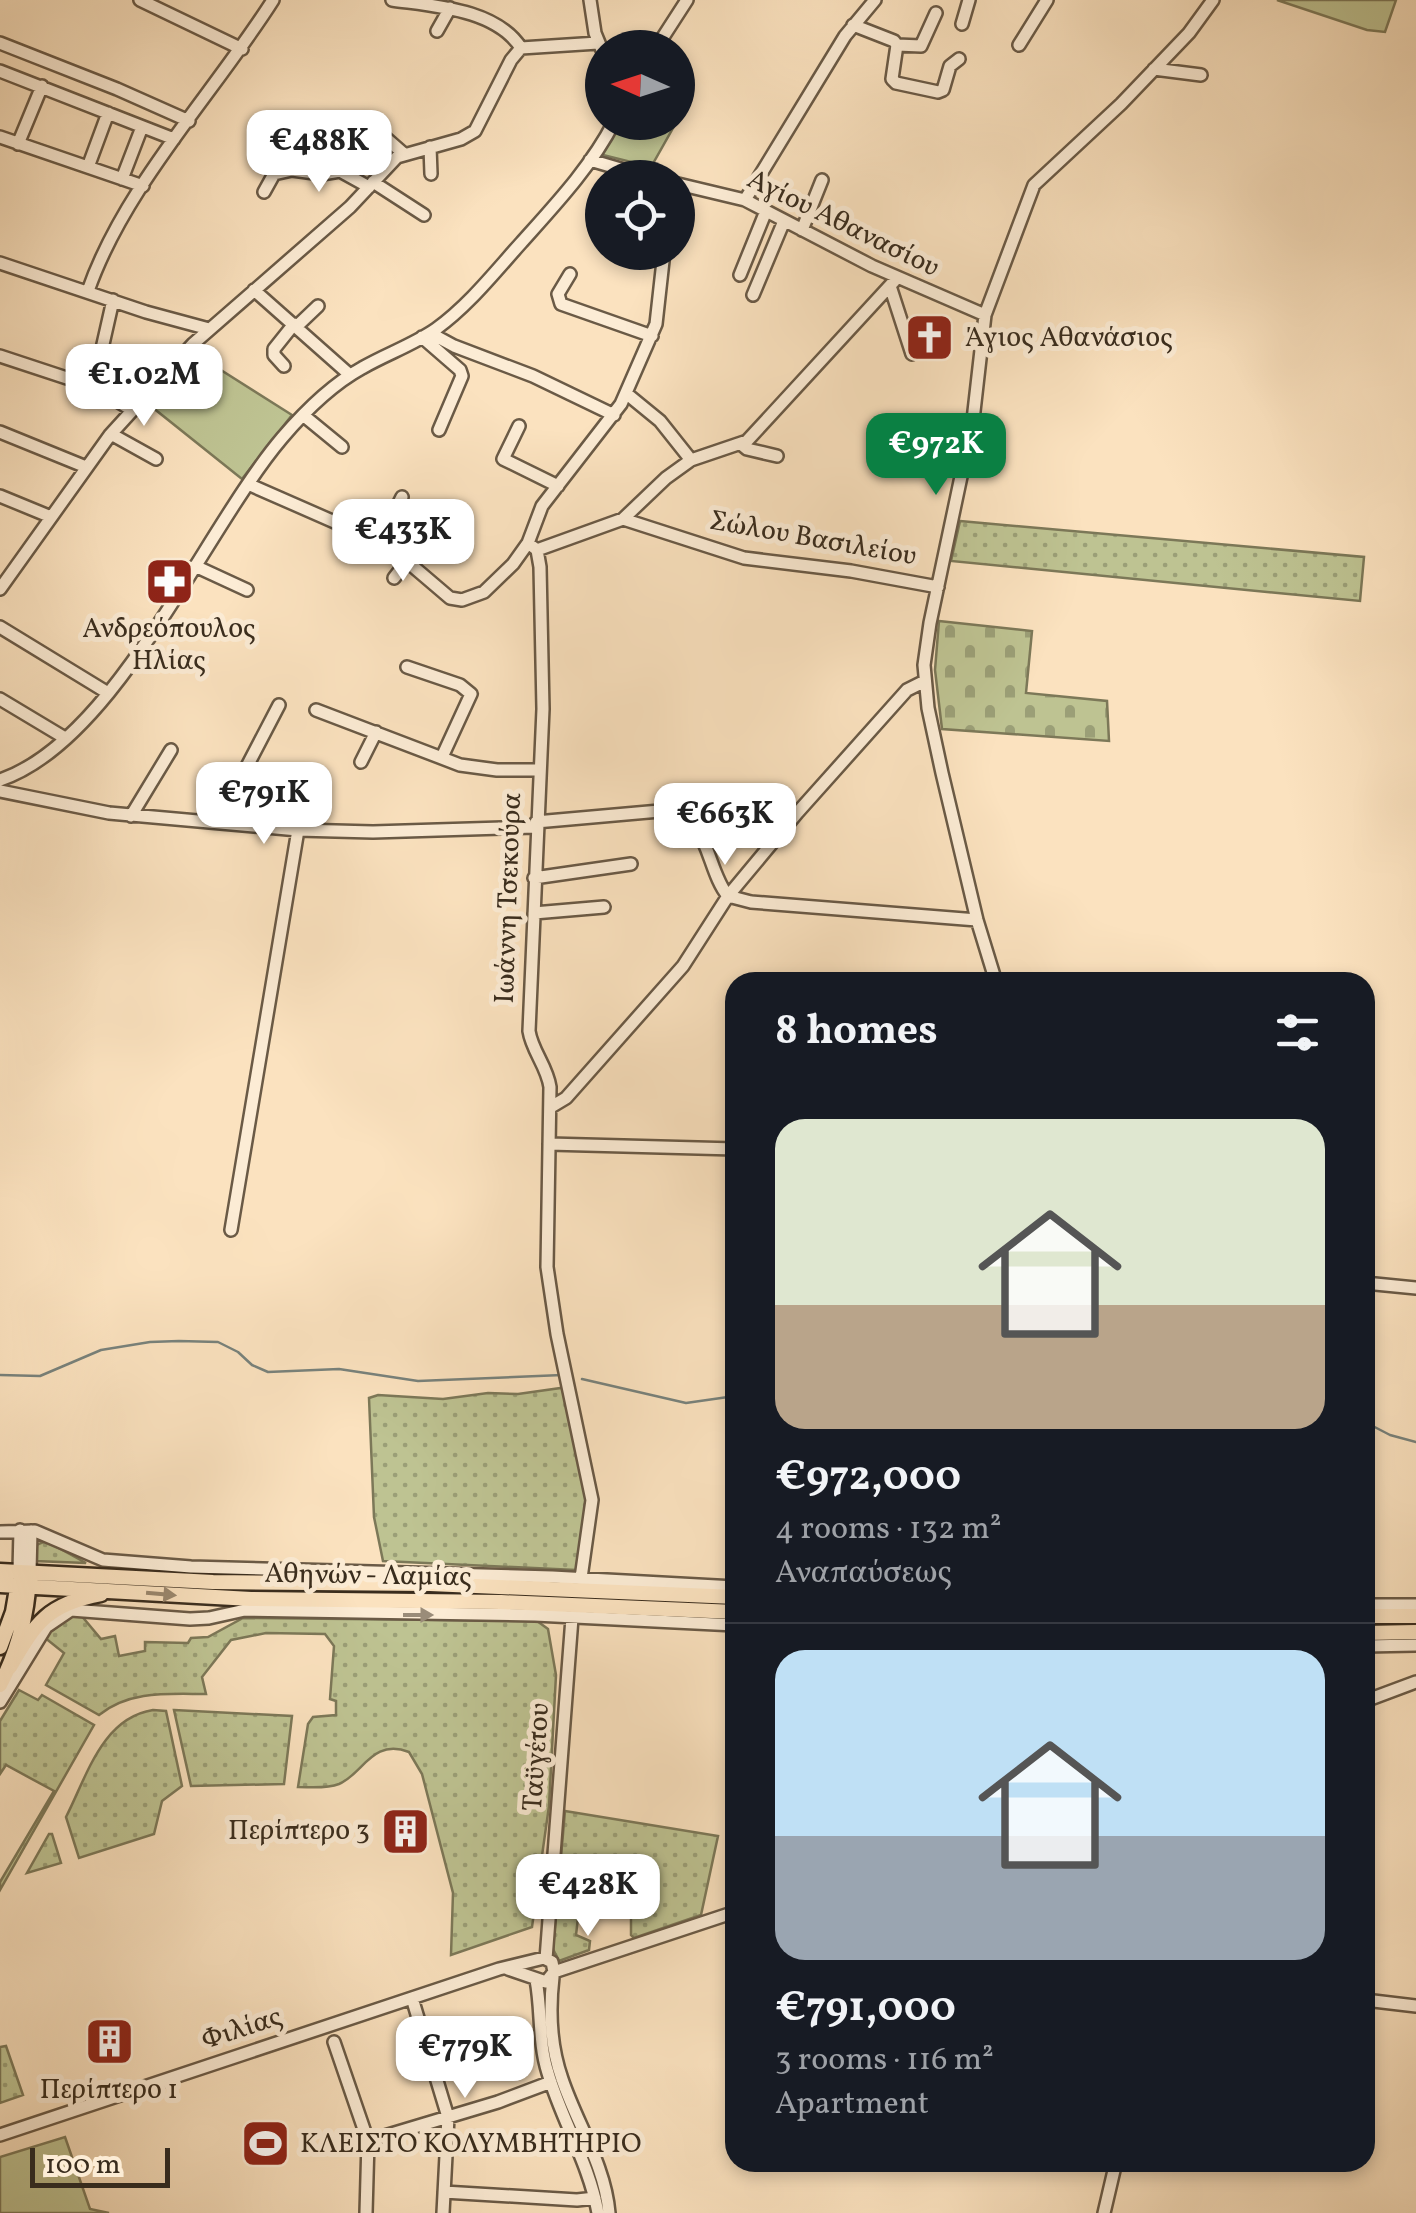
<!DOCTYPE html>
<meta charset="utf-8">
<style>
body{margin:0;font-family:Vollkorn,serif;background:#242831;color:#f1f3f6;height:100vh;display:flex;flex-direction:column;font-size:38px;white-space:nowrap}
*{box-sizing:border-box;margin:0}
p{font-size:32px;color:#9ea1a6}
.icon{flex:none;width:55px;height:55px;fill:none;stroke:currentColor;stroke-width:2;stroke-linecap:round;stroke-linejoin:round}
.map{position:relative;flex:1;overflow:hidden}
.side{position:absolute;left:725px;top:972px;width:650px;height:1200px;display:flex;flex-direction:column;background:#171b24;border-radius:30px;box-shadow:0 5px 15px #0003}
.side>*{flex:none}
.needle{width:65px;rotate:273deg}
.buttons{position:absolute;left:585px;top:30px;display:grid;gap:20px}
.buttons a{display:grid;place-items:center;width:110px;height:110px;border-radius:50%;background:#171b24;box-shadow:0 5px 15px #0003;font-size:50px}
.scale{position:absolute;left:30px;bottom:25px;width:140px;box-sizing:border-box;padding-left:10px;border:5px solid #392c1d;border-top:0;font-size:28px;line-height:35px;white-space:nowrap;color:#392c1d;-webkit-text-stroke:8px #fcecd5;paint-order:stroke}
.price{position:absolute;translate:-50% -85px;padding:0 22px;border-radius:20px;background:#fff;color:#222;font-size:32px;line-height:65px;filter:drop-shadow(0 2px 5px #0008)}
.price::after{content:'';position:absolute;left:50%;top:60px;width:30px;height:22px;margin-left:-15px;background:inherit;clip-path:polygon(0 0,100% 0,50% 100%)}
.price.on{background:#0b8043;color:#fff}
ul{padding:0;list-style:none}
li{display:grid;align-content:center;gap:20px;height:530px;padding:0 50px}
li+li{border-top:2px solid #363941}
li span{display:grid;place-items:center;height:310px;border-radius:30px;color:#555}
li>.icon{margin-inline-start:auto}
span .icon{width:180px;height:180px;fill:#fffc;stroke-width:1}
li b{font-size:42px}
h2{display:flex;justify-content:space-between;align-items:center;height:120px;padding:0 50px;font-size:42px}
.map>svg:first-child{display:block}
.grass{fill:url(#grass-dots);stroke:#7c7858;stroke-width:2.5}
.cemetery{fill:url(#cemetery-stones);stroke:#7c7858;stroke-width:2.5}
.park{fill:#bec392;stroke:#7c7858;stroke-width:2.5}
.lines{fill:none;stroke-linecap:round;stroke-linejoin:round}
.stream{stroke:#78827c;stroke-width:2.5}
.minor-casing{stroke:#6a5a46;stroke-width:16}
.major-casing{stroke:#392c1d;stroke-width:19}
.minor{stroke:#fcecd5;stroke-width:11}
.major{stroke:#fbe2bf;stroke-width:14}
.oneway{fill:#9a876e}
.oneway2{fill:#9a8c79}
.labels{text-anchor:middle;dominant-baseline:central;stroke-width:10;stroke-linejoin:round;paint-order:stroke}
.street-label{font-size:28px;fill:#392c1d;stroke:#fcecd5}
.poi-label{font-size:28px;fill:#392c1d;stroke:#fcecd5;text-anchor:start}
</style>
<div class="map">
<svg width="1416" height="2213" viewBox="0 0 1416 2213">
<defs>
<pattern id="grass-dots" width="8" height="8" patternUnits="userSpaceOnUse" patternTransform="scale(2.5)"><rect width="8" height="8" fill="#bec392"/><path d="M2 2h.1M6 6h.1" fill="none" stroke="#9b9f77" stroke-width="1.8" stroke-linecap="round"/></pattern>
<pattern id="cemetery-stones" width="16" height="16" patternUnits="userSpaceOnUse" patternTransform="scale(2.5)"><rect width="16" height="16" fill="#bec392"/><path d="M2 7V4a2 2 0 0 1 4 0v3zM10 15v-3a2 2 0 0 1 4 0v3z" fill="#9b9f77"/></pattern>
</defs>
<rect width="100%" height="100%" fill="#fbe2bf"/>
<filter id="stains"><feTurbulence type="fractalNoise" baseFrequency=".002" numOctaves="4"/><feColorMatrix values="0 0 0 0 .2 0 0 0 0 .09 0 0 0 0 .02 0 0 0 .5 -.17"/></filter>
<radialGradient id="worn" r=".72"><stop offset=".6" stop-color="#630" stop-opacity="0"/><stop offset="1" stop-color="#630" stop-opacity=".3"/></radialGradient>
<!-- grass -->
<path class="grass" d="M960,521L1364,557L1360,601L951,561Z
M568,1387L589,1484L576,1570L383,1561L374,1517L369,1398L378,1395L443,1399L488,1393L518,1394Z
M46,1541L86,1563L35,1561L36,1545Z
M74,1614H80L101,1639L115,1636L119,1656L145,1651V1642L188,1643L191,1638L208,1637L243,1618L537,1621L548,1629L556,1675L549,1806L532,1927L451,1955L453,1893L422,1774L409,1752C372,1738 363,1774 339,1784C326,1789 311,1787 298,1787L308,1724L313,1717L336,1715V1701L330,1699L334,1646L325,1634L266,1633L231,1640L202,1677L206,1694C169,1694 130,1690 99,1715L46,1685L64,1653L44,1637Z
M19,1690L38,1700L42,1695L94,1725L0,1890V1882L54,1791L6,1765L0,1774V1721Z
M153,1710L166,1711L182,1786L162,1801L154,1834L79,1858L66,1817C87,1776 102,1718 153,1710Z
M174,1710L292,1716L284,1784L191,1786Z
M565,1811L718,1836L701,1915L634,1938L631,1935V1892H581L576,1935L590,1941L589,1950L559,1961L553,1949Z
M49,1834H52L61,1863L27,1873Z
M6,2046L23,2095L0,2103V2047Z"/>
<!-- cemetery -->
<path class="cemetery" d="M939,621L1032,631L1026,693L1107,701L1109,741L942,729L935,670Z"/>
<!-- park -->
<path class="park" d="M1277,0H1396L1385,32L1367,30Z
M618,123H663L673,128L651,167L603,155L601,152Z
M194,353L292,415L242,479L147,403Z
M65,2137L90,2209L109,2213H0V2157Z"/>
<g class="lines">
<!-- stream -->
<path class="stream" d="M0,1375L40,1376L101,1350L150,1342L179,1341L218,1342L238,1352L252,1365L268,1372L339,1369L418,1381L562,1375
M582,1379L686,1403L735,1396
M1365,1422L1390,1435L1416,1442"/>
<defs>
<path id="minor" d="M140,0L242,49
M392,0C434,6 496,9 521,48
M590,0L595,33L602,50
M962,24L969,0
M853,25L894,41L897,45L892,79L896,83L938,92L943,90L950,66L959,59
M437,31L450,8
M0,43L117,89L189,121
M897,45L921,46L936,13
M1019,45L1047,0
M656,48L687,0
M1154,69L1201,75
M0,71L174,139
M380,133L404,154
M0,137L143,186
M18,144L42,86
M430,147L431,174
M590,160L651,178
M88,167L108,113
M122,179L142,127
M373,182L424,215
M678,184L745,200L872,266L985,315
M264,192L274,174L292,170L322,174L340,171L369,187
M745,200L845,36L875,0
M802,230L822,180
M0,263L146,312L209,329
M570,274L558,294L561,304L652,336
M740,275L766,211
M890,286L912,354
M254,290L350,375
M88,291C124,187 214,93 273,0
M753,295L784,221
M296,327L318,306
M430,333L454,346L533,376L614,415
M422,337L460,370L462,376L439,430
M101,353L113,300
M0,356L94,387L132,410
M284,366L274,355V349L294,324
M627,394L660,421L691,460
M303,415L342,447
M519,426L503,459L558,486
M0,432L86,467
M111,434L156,459
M741,444L747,449L777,456
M248,484L389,546L450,598L462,600L484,592L513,564L528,543L542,506L621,404L656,324L664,252
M0,496L51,517
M623,519L744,558L851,571L938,587
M380,541L402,497
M528,543L537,550L540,567L543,709L529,1031C532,1051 547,1066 550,1087L547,1267L557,1334L592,1500L581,1578
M537,550L623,519L666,478L691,460L747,441L897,278
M195,566L247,590
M394,578L408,560
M0,589L110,435L193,344L350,207L397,157L461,139L475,131L511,60L521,48L598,43
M0,627L108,693
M407,667L460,685L471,694L442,757
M0,699L65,738
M316,710L460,765L497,770H539
M361,762L376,732
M0,780C116,741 204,530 282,438C305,411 331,385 362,368C386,354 413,345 436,329C469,305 494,273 521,243C554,206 591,167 614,122
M0,791L109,813L298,830L373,832L536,827
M131,816L171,750
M218,822L279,705
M536,822L671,810C709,819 707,871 728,896L751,902L977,920
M534,878L631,864
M534,913L604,907
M996,982L977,920L942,773L928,708L924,665L930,623L973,420L985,315L1034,185L1121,104L1189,33L1213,0
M551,1107L566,1098L683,966L728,896L798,812L907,690L925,681
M549,1144L735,1149
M231,1230L298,830
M1365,1283L1416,1288
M0,1532L35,1531L103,1560L191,1567L552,1577L735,1587
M19,1571L20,1530
M30,1571L31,1531
M1365,1605H1416
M1365,1646L1416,1645
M1365,1701L1416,1682
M0,1702L46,1627L71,1610L190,1619L209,1618L245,1610L535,1615L735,1625
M546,1959L572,1618
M508,1969L546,1982L554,1972L735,1912
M553,1977C549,2011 550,2045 562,2079C577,2124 605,2165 609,2213
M536,1980C542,2011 538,2042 548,2073C562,2121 589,2163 598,2213
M412,1998L448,2117L443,2213
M1365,2000L1416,2006
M334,2042L368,2141L366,2213
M0,2135L499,1969L544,1958L552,1962L554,1972
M368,2141L498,2102L551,2082
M444,2192L577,2200L595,2198
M1104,2213L1116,2162"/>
<path id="major" d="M0,1571L213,1582L430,1584L735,1597
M0,1585L251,1599L501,1602L735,1612
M1365,1616H1416
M1365,1633L1416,1632
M0,1647L13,1612L19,1577
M10,1667C36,1622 48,1604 101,1594
M0,1685C18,1651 27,1616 29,1577"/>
</defs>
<!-- minor casing -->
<use href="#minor" class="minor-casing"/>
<!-- major casing -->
<use href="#major" class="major-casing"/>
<!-- minor -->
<use href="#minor" class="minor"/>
<!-- major -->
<use href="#major" class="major"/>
</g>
<!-- one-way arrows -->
<defs><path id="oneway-solid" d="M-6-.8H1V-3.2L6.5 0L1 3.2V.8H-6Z" transform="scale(2.5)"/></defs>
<use class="oneway" href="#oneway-solid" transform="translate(161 1594) rotate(5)"/>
<use class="oneway2" href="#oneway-solid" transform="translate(418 1615)"/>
<!-- icons -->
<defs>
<symbol id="church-square" viewBox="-11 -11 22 22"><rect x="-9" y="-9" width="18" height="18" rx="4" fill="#8f2418" stroke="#fcecd5"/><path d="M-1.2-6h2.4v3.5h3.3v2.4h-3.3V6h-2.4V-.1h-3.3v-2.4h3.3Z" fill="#fff"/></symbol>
<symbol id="pharmacy-square" viewBox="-11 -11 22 22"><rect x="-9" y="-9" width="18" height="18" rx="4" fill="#8f2418" stroke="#fcecd5"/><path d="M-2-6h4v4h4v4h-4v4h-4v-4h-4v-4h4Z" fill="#fff"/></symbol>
<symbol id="building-square" viewBox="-11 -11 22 22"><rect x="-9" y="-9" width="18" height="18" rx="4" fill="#8f2418" stroke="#fcecd5"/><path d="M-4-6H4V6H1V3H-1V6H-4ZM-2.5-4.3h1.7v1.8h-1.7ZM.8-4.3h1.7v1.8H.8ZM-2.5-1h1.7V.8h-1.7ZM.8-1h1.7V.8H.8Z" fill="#fff"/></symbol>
<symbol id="stadium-square" viewBox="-11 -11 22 22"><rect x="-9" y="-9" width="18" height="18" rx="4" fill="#8f2418" stroke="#fcecd5"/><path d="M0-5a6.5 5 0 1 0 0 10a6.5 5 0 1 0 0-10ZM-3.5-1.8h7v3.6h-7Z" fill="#fff"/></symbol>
</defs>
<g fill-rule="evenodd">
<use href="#church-square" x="902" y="310" width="55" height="55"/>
<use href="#pharmacy-square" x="142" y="554" width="55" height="55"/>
<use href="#building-square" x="378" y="1804" width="55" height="55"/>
<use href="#building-square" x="82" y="2014" width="55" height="55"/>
<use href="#stadium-square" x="238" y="2116" width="55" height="55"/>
</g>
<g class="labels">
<!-- street labels -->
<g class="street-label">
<text transform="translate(843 224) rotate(26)">Αγίου Αθανασίου</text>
<text transform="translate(813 539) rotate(10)">Σώλου Βασιλείου</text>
<text transform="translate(509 898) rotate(-88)">Ιωάννη Τσεκούρα</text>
<text transform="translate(368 1576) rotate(1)">Αθηνών - Λαμίας</text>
<text transform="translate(537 1757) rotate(-86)">Ταϋγέτου</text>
<text transform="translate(242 2029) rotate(-18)">Φιλίας</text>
</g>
<!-- poi labels -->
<g class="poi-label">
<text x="965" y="338">Άγιος Αθανάσιος</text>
<text x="169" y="629" text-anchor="middle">Ανδρεόπουλος<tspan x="169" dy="32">Ηλίας</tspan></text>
<text x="370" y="1831" text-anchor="end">Περίπτερο 3</text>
<text x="109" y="2090" text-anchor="middle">Περίπτερο 1</text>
<text x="300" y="2144">ΚΛΕΙΣΤΟ ΚΟΛΥΜΒΗΤΗΡΙΟ</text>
</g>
</g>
<rect width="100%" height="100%" filter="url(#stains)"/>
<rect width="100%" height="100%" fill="url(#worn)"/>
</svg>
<div class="buttons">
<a><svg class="needle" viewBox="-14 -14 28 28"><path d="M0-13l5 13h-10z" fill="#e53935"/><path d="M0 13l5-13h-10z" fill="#9ea1a6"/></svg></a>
<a><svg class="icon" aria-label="locate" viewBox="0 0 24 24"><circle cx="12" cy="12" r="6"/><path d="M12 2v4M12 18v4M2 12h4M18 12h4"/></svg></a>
</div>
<div class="scale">100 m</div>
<b class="price" style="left:319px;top:195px">€488K</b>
<b class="price" style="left:144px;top:429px">€1.02M</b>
<b class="price on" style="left:936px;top:498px">€972K</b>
<b class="price" style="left:403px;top:584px">€433K</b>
<b class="price" style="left:264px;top:847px">€791K</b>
<b class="price" style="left:725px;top:868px">€663K</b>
<b class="price" style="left:588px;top:1939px">€428K</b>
<b class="price" style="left:465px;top:2101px">€779K</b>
<section class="side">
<h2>8 homes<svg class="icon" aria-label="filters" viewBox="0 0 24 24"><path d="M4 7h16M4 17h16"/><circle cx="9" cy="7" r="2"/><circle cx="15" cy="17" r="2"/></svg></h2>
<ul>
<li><span style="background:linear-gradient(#dfe7d0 60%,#b9a48a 0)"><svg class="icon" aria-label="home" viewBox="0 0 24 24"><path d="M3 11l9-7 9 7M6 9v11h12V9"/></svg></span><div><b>€972,000</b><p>4 rooms · 132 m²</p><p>Αναπαύσεως</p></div></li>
<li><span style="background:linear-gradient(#bfe0f5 60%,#9aa5b1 0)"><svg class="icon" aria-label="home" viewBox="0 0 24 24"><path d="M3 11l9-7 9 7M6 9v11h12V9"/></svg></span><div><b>€791,000</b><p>3 rooms · 116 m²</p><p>Apartment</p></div></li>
</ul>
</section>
</div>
